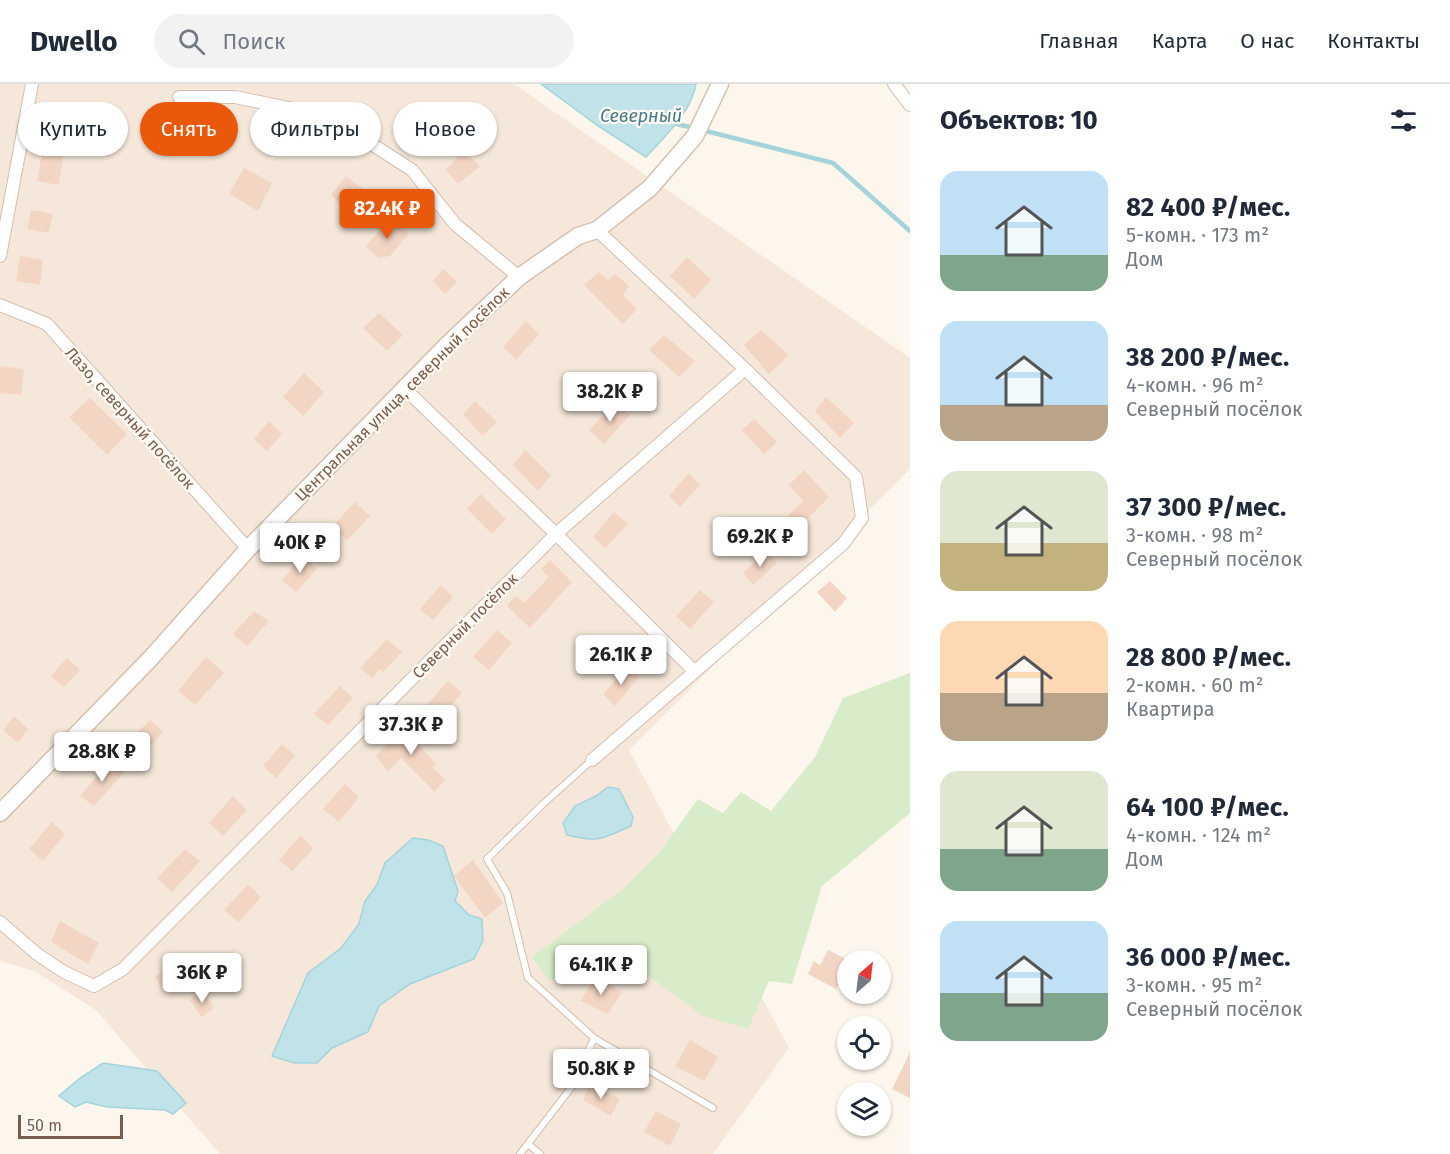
<!DOCTYPE html>
<html lang="ru">
<meta charset="utf-8">
<style>
body{margin:0;font-family:"Fira Sans",sans-serif;background:#f2f2f3;color:#1f2937;height:100vh;display:flex;flex-direction:column;font-size:22px;white-space:nowrap}
*{box-sizing:border-box;margin:0}
p{font-size:20px;color:#747a83}
.icon{flex:none;width:33px;height:33px;fill:none;stroke:currentColor;stroke-width:2;stroke-linecap:round;stroke-linejoin:round}
.map{position:relative;flex:1;overflow:hidden}
.side{display:flex;flex-direction:column;background:#fff;width:540px}
.side>*{flex:none}
.banner{position:absolute;left:18px;top:18px;width:570px;height:54px;display:flex;gap:12px}
.needle{width:39px;rotate:28deg}
.controls{position:absolute;left:837px;top:866px;display:grid;gap:12px}
.controls a{display:grid;place-items:center;width:54px;height:54px;border-radius:50%;background:#fff;box-shadow:0 2px 4px #0004;font-size:30px}
.scale{position:absolute;left:18px;bottom:15px;width:105px;box-sizing:border-box;padding-left:6px;border:3px solid #7a5c4d;border-top:0;font-size:16px;line-height:21px;white-space:nowrap;color:#7a5c4d;-webkit-text-stroke:4px #fffaf3;paint-order:stroke}
.price{position:absolute;translate:-50% -51px;padding:0 14px;border-radius:6px;background:#fff;color:#222;font-size:20px;line-height:39px;filter:drop-shadow(0 2px 3px #0008)}
.price::after{content:'';position:absolute;left:50%;top:36px;width:18px;height:14px;margin-left:-9px;background:inherit;clip-path:polygon(0 0,100% 0,50% 100%)}
.price.active{background:#ea580c;color:#fff}
ul{padding:0;list-style:none}
li{display:flex;align-items:center;gap:18px;height:150px;padding:0 30px}
li span{display:grid;place-items:center;flex:none;width:168px;height:120px;border-radius:18px;color:#555}
li>.icon{margin-inline-start:auto}
span .icon{width:72px;height:72px;fill:#fffc;stroke-width:1}
li b{font-size:26px}
h2{display:flex;justify-content:space-between;align-items:center;height:72px;padding:0 30px;font-size:26px}
.chip{padding:0 21px;border-radius:27px;background:#fff;box-shadow:0 2px 4px #0004;font-size:21px;line-height:54px}
.chip.active{background:#ea580c;color:#fff}
header{display:flex;align-items:center;gap:36px;box-sizing:border-box;height:84px;padding:0 30px;background:#fff;border-bottom:2px solid #e0e1e3}
header strong{font-size:28px}
nav{display:flex;gap:33px;margin-inline-start:auto;font-size:21px}
.search{width:420px;height:54px;background:#f2f2f3;display:flex;align-items:center;gap:15px;box-sizing:border-box;padding:0 21px;border-radius:33px;color:#747a83;font-size:22px}
main{display:flex;flex:1;min-height:0}
.map>svg:first-child{display:block}
.residential{fill:#f5e8da}
.green{fill:#d8ecc9}
.water{fill:#bfe3e8;stroke:#a5d3da;stroke-width:1.5}
.lines{fill:none;stroke-linecap:round;stroke-linejoin:round}
.stream{stroke:#a5d3da;stroke-width:4.5}
.building{fill:#f3d5c3}
.lane-casing{stroke:#d1beb0;stroke-width:8}
.street-casing{stroke:#d1beb0;stroke-width:14}
.secondary-casing{stroke:#d6c0b0;stroke-width:19}
.lane{stroke:#fff;stroke-width:6}
.street{stroke:#fff;stroke-width:12}
.secondary{stroke:#fff;stroke-width:16}
.labels{text-anchor:middle;dominant-baseline:central;stroke-width:4.5;stroke-linejoin:round;paint-order:stroke}
.street-label{font-size:16px;fill:#7a5c4d;stroke:#fffaf3}
.water-label{font-size:18px;font-style:italic;fill:#437c86;stroke:#fffaf3}
</style>
<header>
<strong>Dwello</strong>
<div class="search"><svg class="icon" aria-label="search" viewBox="0 0 24 24"><circle cx="10" cy="10" r="6"/><path d="M15 15l6 6"/></svg>Поиск</div>
<nav><a>Главная</a><a>Карта</a><a>О нас</a><a>Контакты</a></nav>
</header>
<main>
<div class="map">
<svg width="910" height="1070" viewBox="0 0 910 1070">
<rect width="100%" height="100%" fill="#fdf6ec"/>
<!-- residential -->
<path class="residential" d="M0,0H514L910,274V385L629,666L789,964L713,1070H220L96,926L34,887L0,877Z"/>
<!-- green -->
<path class="green" d="M910,589V729L822,802L792,900L769,897L748,945L703,932L641,886L601,874L549,897L532,873L624,804L659,769L698,715L723,729L741,708L771,727L815,673L843,614Z"/>
<!-- water -->
<path class="water" d="M541,0H696C691,29 665,52 646,73L598,42Z
M608,703L619,705L633,733L631,742C602,755 598,759 567,751L563,739L575,722L596,712Z
M413,754L428,756L443,762L458,807L455,817L469,831L482,835L483,856L474,875L410,900L379,922L368,948L332,964L317,979H294L272,972L308,889L341,864L359,840L365,817L377,801L385,779Z
M103,979L157,987L186,1019L173,1030L165,1026L107,1023L86,1018L75,1023L59,1012L80,994Z"/>
<g class="lines">
<!-- stream -->
<path class="stream" d="M676,40L694,44
M702,46L833,79L910,147"/>
</g>
<!-- building -->
<path class="building" d="M55,26L75,30L71,54L50,49Z
M190,26L210,29L205,50L186,47Z
M411,26L425,38L405,61L390,47Z
M463,67L480,82L458,100L446,86Z
M42,68L63,72L59,101L37,97Z
M244,84L272,99L258,127L229,110Z
M346,92L367,108L350,129L331,111Z
M31,126L53,130L49,149L27,145Z
M397,139L409,150L390,172L378,174L366,162L383,142Z
M20,172L43,176L40,201L16,197Z
M687,173L711,196L694,215L670,192Z
M443,185L457,198L445,210L433,197Z
M599,188L608,196L615,190L629,202L623,211L637,225L623,240L584,201Z
M379,229L403,251L387,267L363,244Z
M526,237L539,250L516,276L503,263Z
M761,246L789,271L769,290L744,261Z
M664,251L695,277L679,293L649,266Z
M0,282L24,285L21,311L0,309Z
M304,289L324,308L303,332L283,313Z
M826,313L854,339L840,354L815,327Z
M90,314L127,350L107,371L69,333Z
M475,317L497,338L482,352L463,330Z
M616,317L630,331L604,360L589,346Z
M754,335L777,358L764,370L742,346Z
M269,337L282,350L267,367L254,355Z
M525,366L551,391L538,407L513,381Z
M804,386L829,413L807,435L809,438L793,453L779,440L803,417L789,401Z
M689,389L700,401L680,423L669,412Z
M481,410L506,435L492,450L467,425Z
M355,418L370,432L347,457L333,442Z
M614,428L628,440L605,464L593,453Z
M767,467L777,479L753,501L743,489Z
M303,472L317,485L296,508L282,496Z
M550,476L572,498L530,544L507,522L515,512L524,519L549,493L541,485Z
M830,497L847,514L835,528L817,508Z
M441,501L453,513L433,536L420,525Z
M700,506L714,518L690,545L676,532Z
M254,527L269,537L247,562L233,550Z
M497,546L512,559L489,586L473,573Z
M387,555L402,568L383,588L380,585L372,594L360,584Z
M206,573L224,589L195,621L178,607Z
M67,574L80,586L64,603L51,592Z
M627,583L639,593L615,622L603,610Z
M448,597L462,609L439,635L425,623Z
M340,602L353,614L328,641L314,630Z
M14,632L28,645L18,659L3,646Z
M150,636L163,648L143,670L129,657Z
M409,637L424,649L416,658L436,680L432,683L445,695L435,708L401,674L388,688L376,672Z
M282,660L295,672L276,694L263,682Z
M111,676L124,689L94,722L80,712Z
M345,700L359,713L339,738L323,725Z
M233,712L247,726L223,752L209,739Z
M52,738L65,750L43,777L29,765Z
M301,751L313,765L292,787L279,776Z
M185,765L200,777L172,808L157,794Z
M473,776L503,819L485,834L454,792Z
M248,800L261,813L239,838L224,826Z
M60,837L99,859L88,880L51,858Z
M828,866L848,876V883L836,905L808,890L814,877L820,881Z
M184,870L195,884L165,908L155,893Z
M595,892L622,908L608,930L581,917Z
M202,906L214,924L201,933L190,916Z
M690,956L718,973L704,997L675,982Z
M910,968V1014L892,1005Z
M590,1000L620,1015L611,1032L583,1016Z
M656,1027L681,1040L670,1062L644,1048Z"/>
<g class="lines">
<defs>
<path id="lane" d="M592,676L543,720L487,775L507,809L528,894L594,954L713,1024
M528,1060L540,1070
M520,1070L574,1000L594,954"/>
<path id="street" d="M894,0L910,21
M179,13H235L308,28L370,59L412,86L455,140L519,193
M0,172L32,0
M0,221L47,240L248,465
M404,304L556,450L694,587
M592,676L843,460L862,434L856,393L745,285L597,146
M0,838L37,870L64,888L94,902L123,885L556,450L745,285"/>
<path id="secondary" d="M0,729L150,575L248,465L447,261L519,193L578,152L597,146L650,104L695,52L720,0"/>
</defs>
<!-- lane casing -->
<use href="#lane" class="lane-casing"/>
<!-- street casing -->
<use href="#street" class="street-casing"/>
<!-- secondary casing -->
<use href="#secondary" class="secondary-casing"/>
<!-- lane -->
<use href="#lane" class="lane"/>
<!-- street -->
<use href="#street" class="street"/>
<!-- secondary -->
<use href="#secondary" class="secondary"/>
</g>
<g class="labels">
<!-- street labels -->
<g class="street-label">
<text transform="translate(402 310) rotate(-45)">Центральная улица, северный посёлок</text>
<text transform="translate(130 334) rotate(48)">Лазо, северный посёлок</text>
<text transform="translate(465 542) rotate(-45)">Северный посёлок</text>
</g>
<!-- water labels -->
<g class="water-label">
<text x="641" y="32">Северный</text>
</g>
</g>
</svg>
<div class="controls">
<a><svg class="needle" viewBox="-14 -14 28 28"><path d="M0-13l5 13h-10z" fill="#e53935"/><path d="M0 13l5-13h-10z" fill="#747a83"/></svg></a>
<a><svg class="icon" aria-label="locate" viewBox="0 0 24 24"><circle cx="12" cy="12" r="6"/><path d="M12 2v4M12 18v4M2 12h4M18 12h4"/></svg></a>
<a><svg class="icon" aria-label="layers" viewBox="0 0 24 24"><path d="M12 4l9 5-9 5-9-5zM3 14l9 5 9-5"/></svg></a>
</div>
<div class="scale">50 m</div>
<b class="price active" style="left:387px;top:156px">82.4K ₽</b>
<b class="price" style="left:610px;top:339px">38.2K ₽</b>
<b class="price" style="left:760px;top:484px">69.2K ₽</b>
<b class="price" style="left:300px;top:490px">40K ₽</b>
<b class="price" style="left:621px;top:602px">26.1K ₽</b>
<b class="price" style="left:411px;top:672px">37.3K ₽</b>
<b class="price" style="left:102px;top:699px">28.8K ₽</b>
<b class="price" style="left:601px;top:912px">64.1K ₽</b>
<b class="price" style="left:202px;top:920px">36K ₽</b>
<b class="price" style="left:601px;top:1016px">50.8K ₽</b>
<div class="banner">
<a class="chip">Купить</a>
<a class="chip active">Снять</a>
<a class="chip">Фильтры</a>
<a class="chip">Новое</a>
</div>
</div>
<section class="side">
<h2>Объектов: 10<svg class="icon" aria-label="filters" viewBox="0 0 24 24"><path d="M4 7h16M4 17h16"/><circle cx="9" cy="7" r="2"/><circle cx="15" cy="17" r="2"/></svg></h2>
<ul>
<li><span style="background:linear-gradient(#bfe0f5 70%,#7fa58c 0)"><svg class="icon" aria-label="home" viewBox="0 0 24 24"><path d="M3 11l9-7 9 7M6 9v11h12V9"/></svg></span><div><b>82 400 ₽/мес.</b><p>5-комн. · 173 m²</p><p>Дом</p></div></li>
<li><span style="background:linear-gradient(#bfe0f5 70%,#b9a48a 0)"><svg class="icon" aria-label="home" viewBox="0 0 24 24"><path d="M3 11l9-7 9 7M6 9v11h12V9"/></svg></span><div><b>38 200 ₽/мес.</b><p>4-комн. · 96 m²</p><p>Северный посёлок</p></div></li>
<li><span style="background:linear-gradient(#dfe7d0 60%,#c2b280 0)"><svg class="icon" aria-label="home" viewBox="0 0 24 24"><path d="M3 11l9-7 9 7M6 9v11h12V9"/></svg></span><div><b>37 300 ₽/мес.</b><p>3-комн. · 98 m²</p><p>Северный посёлок</p></div></li>
<li><span style="background:linear-gradient(#ffd9b3 60%,#b9a48a 0)"><svg class="icon" aria-label="home" viewBox="0 0 24 24"><path d="M3 11l9-7 9 7M6 9v11h12V9"/></svg></span><div><b>28 800 ₽/мес.</b><p>2-комн. · 60 m²</p><p>Квартира</p></div></li>
<li><span style="background:linear-gradient(#dfe7d0 65%,#7fa58c 0)"><svg class="icon" aria-label="home" viewBox="0 0 24 24"><path d="M3 11l9-7 9 7M6 9v11h12V9"/></svg></span><div><b>64 100 ₽/мес.</b><p>4-комн. · 124 m²</p><p>Дом</p></div></li>
<li><span style="background:linear-gradient(#bfe0f5 60%,#7fa58c 0)"><svg class="icon" aria-label="home" viewBox="0 0 24 24"><path d="M3 11l9-7 9 7M6 9v11h12V9"/></svg></span><div><b>36 000 ₽/мес.</b><p>3-комн. · 95 m²</p><p>Северный посёлок</p></div></li>
</ul>
</section>
</main>
